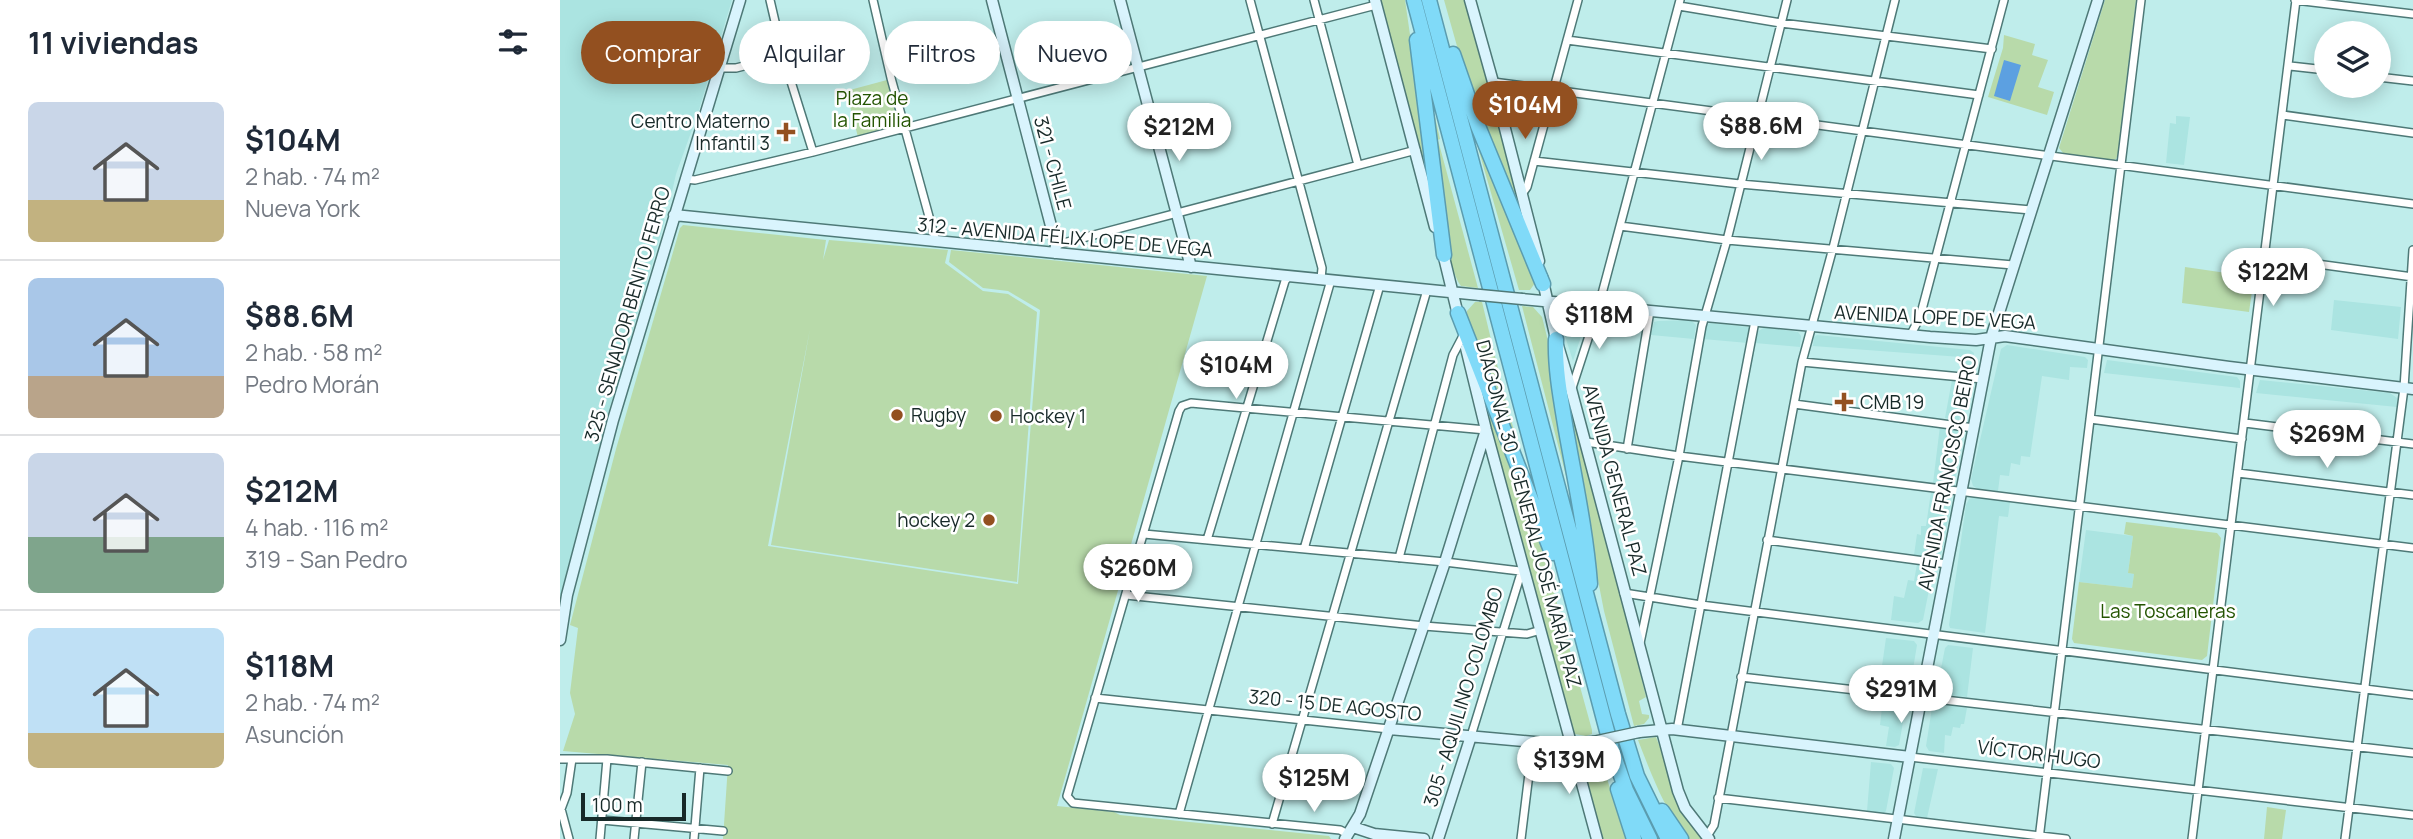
<!DOCTYPE html>
<html lang="es">
<meta charset="utf-8">
<style>
body{margin:0;font-family:Manrope,sans-serif;background:#f2f2f3;color:#1f2937;height:100vh;display:flex;flex-direction:column;font-size:26px;white-space:nowrap}
*{box-sizing:border-box;margin:0}
p{font-size:23px;color:#747a83}
.icon{flex:none;width:38px;height:38px;fill:none;stroke:currentColor;stroke-width:2;stroke-linecap:round;stroke-linejoin:round}
.map{position:relative;flex:1;overflow:hidden}
.sheet{display:flex;flex-direction:column;background:#fff;width:560px}
.sheet>*{flex:none}
.banner{position:absolute;left:21px;top:21px;width:665px;height:63px;display:flex;gap:14px}
.fabs{position:absolute;left:1754px;top:21px;display:grid;gap:14px}
.fabs a{display:grid;place-items:center;width:77px;height:77px;border-radius:50%;background:#fff;box-shadow:0 4px 18px #0003;font-size:35px}
.scale{position:absolute;left:21px;bottom:18px;width:105px;box-sizing:border-box;padding-left:7px;border:4px solid #172928;border-top:0;font-size:19px;line-height:24px;white-space:nowrap;color:#172928;-webkit-text-stroke:5px #fff;paint-order:stroke}
.price{position:absolute;translate:-50% -60px;padding:0 16px;border-radius:24px;background:#fff;color:#222;font-size:23px;line-height:46px;filter:drop-shadow(0 2px 4px #0008)}
.price::after{content:'';position:absolute;left:50%;top:42px;width:21px;height:16px;margin-left:-10px;background:inherit;clip-path:polygon(0 0,100% 0,50% 100%)}
.price.selected{background:#935020;color:#fff}
ul{padding:0;list-style:none}
li{display:flex;align-items:center;gap:21px;height:175px;padding:0 28px}
li+li{border-top:2px solid #e0e1e3}
li span{display:grid;place-items:center;flex:none;width:196px;height:140px;border-radius:10px;color:#555}
li>.icon{margin-inline-start:auto}
span .icon{width:84px;height:84px;fill:#fffc;stroke-width:1}
li b{font-size:30px}
h2{display:flex;justify-content:space-between;align-items:center;height:84px;padding:0 28px;font-size:30px}
.tag{padding:0 24px;border-radius:32px;background:#fff;box-shadow:0 4px 18px #0003;font-size:24px;line-height:63px}
.tag.selected{background:#935020;color:#fff}
main{display:flex;flex:1;min-height:0}
.map>svg:first-child{display:block}
.built{fill:#abe4e1}
.green{fill:#b8daaa}
.water{fill:#5ca0e1}
.lines{fill:none;stroke-linecap:round;stroke-linejoin:round}
.street-casing{stroke:#4e7977;stroke-width:10}
.secondary-casing{stroke:#4e7977;stroke-width:13}
.highway-casing{stroke:#5b9caf;stroke-width:17}
.street{stroke:#fff;stroke-width:7}
.secondary{stroke:#d9f4fd;stroke-width:10}
.highway{stroke:#80daf8;stroke-width:14}
.secondary-bridge-casing{stroke:#4e7977;stroke-width:13;stroke-linecap:butt}
.secondary-bridge{stroke:#d9f4fd;stroke-width:10}
.poi-dot{fill:#935020;stroke:#fff;stroke-width:2.5}
.labels{text-anchor:middle;dominant-baseline:central;stroke-width:5;stroke-linejoin:round;paint-order:stroke}
.park-label{font-size:19px;fill:#235400;stroke:#fff}
.poi-label{font-size:19px;fill:#172928;stroke:#fff;text-anchor:start}
.street-label{font-size:19px;fill:#172928;stroke:#fff}
</style>
<main>
<section class="sheet">
<h2>11 viviendas<svg class="icon" aria-label="filters" viewBox="0 0 24 24"><path d="M4 7h16M4 17h16"/><circle cx="9" cy="7" r="2"/><circle cx="15" cy="17" r="2"/></svg></h2>
<ul>
<li><span style="background:linear-gradient(#c9d6e8 70%,#c2b280 0)"><svg class="icon" aria-label="home" viewBox="0 0 24 24"><path d="M3 11l9-7 9 7M6 9v11h12V9"/></svg></span><div><b>$104M</b><p>2 hab. · 74 m²</p><p>Nueva York</p></div></li>
<li><span style="background:linear-gradient(#a9c7e8 70%,#b9a48a 0)"><svg class="icon" aria-label="home" viewBox="0 0 24 24"><path d="M3 11l9-7 9 7M6 9v11h12V9"/></svg></span><div><b>$88.6M</b><p>2 hab. · 58 m²</p><p>Pedro Morán</p></div></li>
<li><span style="background:linear-gradient(#c9d6e8 60%,#7fa58c 0)"><svg class="icon" aria-label="home" viewBox="0 0 24 24"><path d="M3 11l9-7 9 7M6 9v11h12V9"/></svg></span><div><b>$212M</b><p>4 hab. · 116 m²</p><p>319 - San Pedro</p></div></li>
<li><span style="background:linear-gradient(#bfe0f5 75%,#c2b280 0)"><svg class="icon" aria-label="home" viewBox="0 0 24 24"><path d="M3 11l9-7 9 7M6 9v11h12V9"/></svg></span><div><b>$118M</b><p>2 hab. · 74 m²</p><p>Asunción</p></div></li>
</ul>
</section>
<div class="map">
<svg width="1853" height="839" viewBox="0 0 1853 839">
<rect width="100%" height="100%" fill="#bfedeb"/>
<!-- built -->
<path class="built" d="M0,0H172L138,113L116,174L110,201L98,211L105,220L49,410L0,597Z
M1616,116L1630,117L1624,165L1606,163L1610,123L1616,124Z
M1774,300L1841,307L1838,339L1771,330Z
M1001,310L1028,315L1013,361L998,314Z
M1047,315L1083,319L1081,331L1043,324Z
M1131,320L1136,325L1134,339L1091,335L1094,322L1098,321Z
M1150,323L1188,327L1190,330L1188,343L1143,339L1145,327Z
M1205,327L1238,332L1241,336L1240,347L1195,343L1197,332Z
M1257,335L1410,350L1414,353L1410,370H1401V357L1253,346L1254,337Z
M1447,345L1525,357L1528,360L1527,368L1510,367L1509,380L1482,376L1470,457L1461,456L1460,465L1451,463L1449,476L1440,475L1438,491L1418,489L1413,486L1411,479L1441,349Z
M1547,360L1677,377L1680,381V388L1544,373Z
M1392,380L1405,381L1407,385L1399,420L1385,418Z
M1700,380L1830,393L1837,398V407L1696,393Z
M1380,426L1399,429L1403,434L1395,479L1387,485L1373,483Z
M1371,492L1386,494L1391,503L1382,552L1379,556L1373,558L1354,555L1357,534L1361,535V526H1366Z
M1416,497L1450,502L1448,517L1439,516L1425,633L1390,628L1389,625L1406,505L1409,499Z
M1526,530L1573,536L1568,573L1574,574L1572,588L1519,582Z
M1357,564L1370,566L1373,570L1363,620L1358,623L1331,620L1334,596L1344,598L1348,580L1354,581Z
M1326,638L1354,641L1357,645L1350,687L1345,690L1319,687Z
M1388,645L1413,648L1407,697L1380,694L1377,689L1385,648Z
M1323,699L1344,701L1346,705L1339,745L1335,747L1326,746L1329,727L1320,725Z
M1379,704L1407,708L1404,724H1401L1400,728L1393,727L1391,736L1385,735L1384,753L1369,751L1366,746L1372,708Z
M1311,762L1331,764L1334,768L1326,811L1324,813L1307,811Z
M1363,768L1378,769L1367,818L1356,816L1354,813Z"/>
<!-- green -->
<path class="green" d="M821,0H845L870,174L867,175Z
M884,0H905L966,223L963,224L904,71Z
M1545,0H1576L1558,154L1556,159L1551,161L1504,154L1499,148Z
M1444,35L1475,44L1472,55L1488,60L1478,87L1494,92L1487,115L1428,97L1443,48Z
M327,80L339,126L298,137L286,91Z
M875,117L880,139L878,140L918,288L901,286C883,264 876,152 872,118Z
M912,127L975,283L970,290H959Z
M123,225L266,240L263,260L269,240L388,250L385,263L423,291L448,294L477,312L457,582L211,545L250,329L208,546L458,584L480,310L448,291L423,288L389,262L391,250L647,276L497,806L554,812L560,815L769,836L771,839H163L168,765L3,751L15,714L10,693L18,628L10,625L56,449L120,228Z
M1625,267L1694,277L1689,312L1622,303Z
M915,302H922L949,414L970,481L907,319V311Z
M962,306L973,307L982,317L991,353L1013,503Z
M911,360L979,538L1032,730V734L1026,736L1015,734L1012,730Z
M1007,397L1049,546L1086,697L1079,701L1082,714L1089,715V718L1084,724L1074,726L1044,611L1022,498Z
M1566,522L1657,533L1661,538L1647,656L1642,660L1514,643L1512,639L1519,582L1572,588L1574,574L1568,573L1573,536L1564,534Z
M1096,737L1101,750H1103L1145,839H1127C1104,808 1092,776 1078,740Z
M1037,747L1066,839H1042L1033,815L1016,752Z
M1707,807L1726,810L1722,839H1704Z"/>
<!-- water -->
<path class="water" d="M1444,60L1461,65L1450,101L1434,96Z"/>
<g class="lines">
<defs>
<path id="street" d="M210,0L223,56L253,152
M313,0L331,78L376,242
M690,0L762,268L761,279
M754,0L798,165
M1735,0L1853,14
M1119,6L1221,23L1432,49
M1007,40L1419,95
M1730,66L1766,70
M158,68H176L223,56
M1818,77L1853,81
M933,82L1853,204
M1723,115L1853,133
M974,161L1180,184L1471,210
M125,179L135,180L253,152L816,5
M962,194L967,187L1018,0
M1060,226L1167,240L1453,265
M496,245L856,150
M1706,257L1853,277
M1350,336L1360,317L1444,0
M1242,362L1423,379
M1012,388L1039,305L1120,0
M1234,404L1414,428
M1530,419L1682,439
M1685,423L1853,444
M1026,442L1119,456L1853,548
M1067,449L1090,311
M1678,473L1853,495
M584,534L885,562L960,571
M647,540L725,281L729,276
M1207,540L1387,564
M744,549L820,285
M839,558L893,355L903,336
M1064,593L1141,605L1853,695
M566,595L864,626L967,634L981,630
M1080,643L1119,456L1142,326L1167,240L1227,0
M1181,677L1853,753
M535,698L829,729
M1117,730L1195,321
M911,736L962,570
M1350,757L1853,815
M0,759H47L168,771
M1158,798L1506,839
M619,814L771,280
M42,820L163,831
M712,824L867,290
M788,834L780,830L513,803L507,796L619,411L622,406L631,403L926,430
M1147,836L1154,825L1242,362L1273,248L1335,0
M9,839L1,809L7,793L12,759
M40,839L47,759
M74,839L82,762
M134,839L140,768
M961,839L973,741
M1479,839L1581,0
M1632,839L1736,0
M1785,839L1844,388L1853,250"/>
<path id="secondary" d="M432,0L496,245L495,253
M560,0L631,267
M815,0L875,227
M910,0L933,82L979,261
M114,215L920,295
M882,249L899,319
M982,277L996,339L1011,389L1118,791L1125,808L1149,839
M962,299L1370,337L1416,340L1445,336L1669,367L1853,389
M906,348L926,430L1037,839
M0,640L7,595L53,420L180,0
M829,729L997,744L1033,742
M1079,732L1112,729L1350,757
M793,827L814,834L864,839
M785,839L800,814L885,562L926,430
M878,839L911,736
M1334,839L1431,338L1538,0"/>
<path id="highway" d="M854,0L1052,750L1066,790L1090,839
M869,0L1058,714L1077,776L1108,839
M857,40L884,255
M893,54L918,126L983,284
M898,313L992,553
M996,339C995,369 1001,400 1006,430C1015,481 1026,532 1030,584
M1058,789L1074,839
M1102,811L1121,839"/>
</defs>
<!-- street casing -->
<use href="#street" class="street-casing"/>
<!-- secondary casing -->
<use href="#secondary" class="secondary-casing"/>
<!-- highway casing -->
<use href="#highway" class="highway-casing"/>
<!-- street -->
<use href="#street" class="street"/>
<!-- secondary -->
<use href="#secondary" class="secondary"/>
<!-- highway -->
<use href="#highway" class="highway"/>
<defs>
<path id="secondary-bridge" d="M920,295L962,299
M1033,742L1079,732"/>
</defs>
<!-- secondary-bridge casing -->
<use href="#secondary-bridge" class="secondary-bridge-casing"/>
<!-- secondary-bridge -->
<use href="#secondary-bridge" class="secondary-bridge"/>
</g>
<!-- markers -->
<g class="poi-dot">
<path d="M222.5 121.5h7v7h7v7h-7v7h-7v-7h-7v-7h7z"/>
<path d="M1280.5 391.5h7v7h7v7h-7v7h-7v-7h-7v-7h7z"/>
<circle cx="337" cy="415" r="7"/>
<circle cx="436" cy="416" r="7"/>
<circle cx="429" cy="520" r="7"/>
</g>
<g class="labels">
<!-- park labels -->
<g class="park-label">
<text x="312" y="98">Plaza de<tspan x="312" dy="22">la Familia</tspan></text>
<text x="1608" y="611">Las Toscaneras</text>
</g>
<!-- poi labels -->
<g class="poi-label">
<text x="210" y="121" text-anchor="end">Centro Materno<tspan x="210" dy="22">Infantil 3</tspan></text>
<text x="1300" y="402">CMB 19</text>
<text x="351" y="415">Rugby</text>
<text x="450" y="416">Hockey 1</text>
<text x="415" y="520" text-anchor="end">hockey 2</text>
</g>
<!-- street labels -->
<g class="street-label">
<text transform="translate(493 163) rotate(75)">321 - CHILE</text>
<text transform="translate(505 237) rotate(5)">312 - AVENIDA FÉLIX LOPE DE VEGA</text>
<text transform="translate(67 314) rotate(-74)">325 - SENADOR BENITO FERRO</text>
<text transform="translate(1375 317) rotate(3)">AVENIDA LOPE DE VEGA</text>
<text transform="translate(1387 473) rotate(-79)">AVENIDA FRANCISCO BEIRÓ</text>
<text transform="translate(1055 480) rotate(75)">AVENIDA GENERAL PAZ</text>
<text transform="translate(969 514) rotate(75)">DIAGONAL 30 - GENERAL JOSÉ MARÍA PAZ</text>
<text transform="translate(903 697) rotate(-73)">305 - AQUILINO COLOMBO</text>
<text transform="translate(775 705) rotate(6)">320 - 15 DE AGOSTO</text>
<text transform="translate(1479 754) rotate(7)">VÍCTOR HUGO</text>
</g>
</g>
</svg>
<div class="fabs">
<a><svg class="icon" aria-label="layers" viewBox="0 0 24 24"><path d="M12 4l9 5-9 5-9-5zM3 14l9 5 9-5"/></svg></a>
</div>
<div class="scale">100 m</div>
<b class="price selected" style="left:965px;top:141px">$104M</b>
<b class="price" style="left:1201px;top:162px">$88.6M</b>
<b class="price" style="left:619px;top:163px">$212M</b>
<b class="price" style="left:1713px;top:308px">$122M</b>
<b class="price" style="left:1039px;top:351px">$118M</b>
<b class="price" style="left:676px;top:401px">$104M</b>
<b class="price" style="left:1767px;top:470px">$269M</b>
<b class="price" style="left:578px;top:604px">$260M</b>
<b class="price" style="left:1341px;top:725px">$291M</b>
<b class="price" style="left:1009px;top:796px">$139M</b>
<b class="price" style="left:754px;top:814px">$125M</b>
<div class="banner">
<a class="tag selected">Comprar</a>
<a class="tag">Alquilar</a>
<a class="tag">Filtros</a>
<a class="tag">Nuevo</a>
</div>
</div>
</main>
